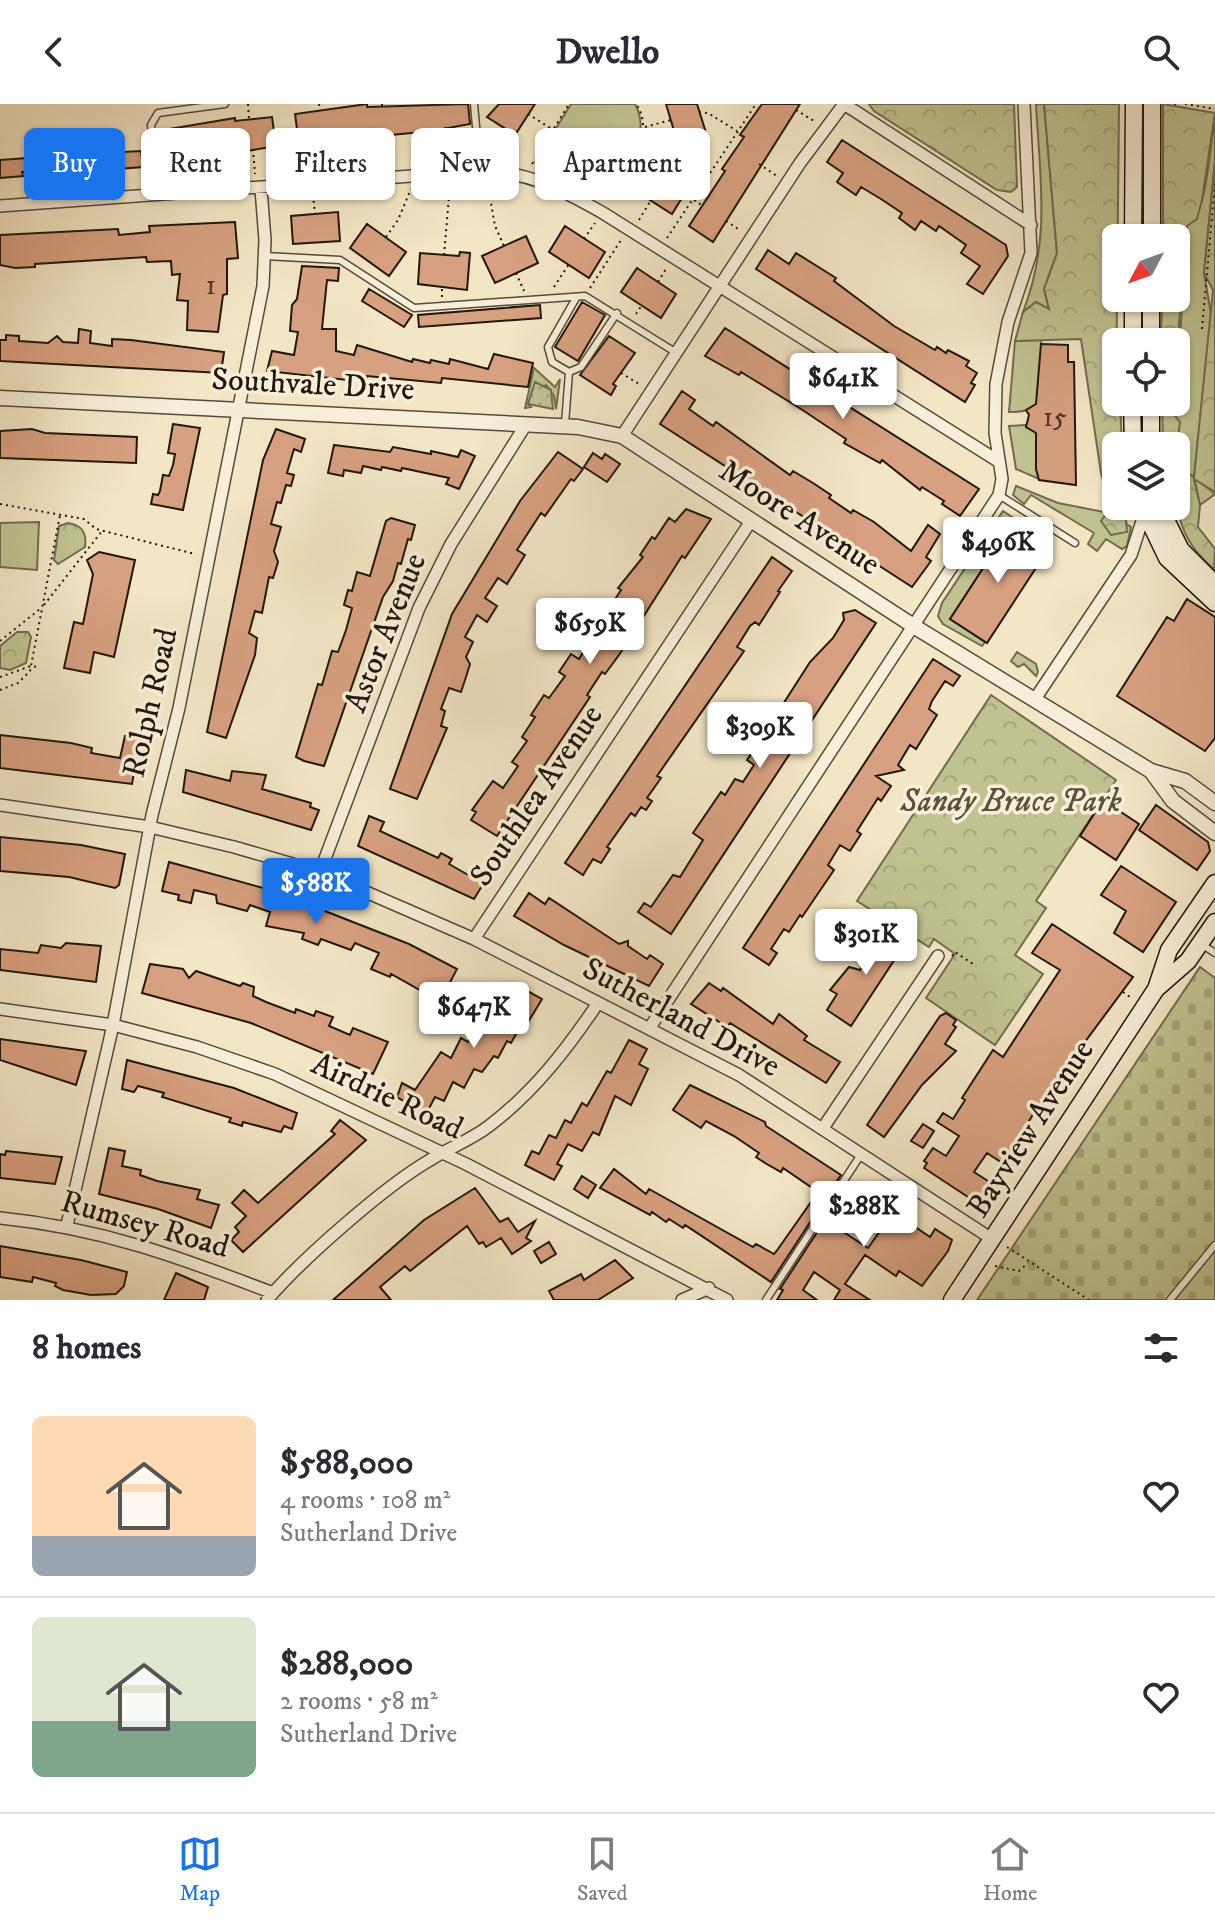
<!DOCTYPE html>
<meta charset="utf-8">
<style>
body{margin:0;font-family:"IM FELL DW Pica",serif;background:#f7f7f7;color:#2b2b33;height:100vh;display:flex;flex-direction:column;font-size:30px;white-space:nowrap}
*{box-sizing:border-box;margin:0}
p{font-size:26px;color:#7c7c81}
.icon{flex:none;width:44px;height:44px;fill:none;stroke:currentColor;stroke-width:2;stroke-linecap:round;stroke-linejoin:round}
.map{position:relative;height:1196px;overflow:hidden}
.drawer{display:flex;flex-direction:column;background:#fff;flex:1}
.drawer>*{flex:none}
.hud{position:absolute;left:24px;top:24px;width:800px;height:72px;display:flex;gap:16px}
.needle{width:52px;rotate:229deg}
.controls{position:absolute;left:1102px;top:120px;display:grid;gap:16px}
.controls a{display:grid;place-items:center;width:88px;height:88px;border-radius:12px;background:#fff;box-shadow:0 2px 6px #0004;font-size:40px}
.price{position:absolute;translate:-50% -68px;padding:0 18px;border-radius:8px;background:#fff;color:#222;font-size:26px;line-height:52px;filter:drop-shadow(0 2px 4px #0008)}
.price::after{content:'';position:absolute;left:50%;top:48px;width:24px;height:18px;margin-left:-12px;background:inherit;clip-path:polygon(0 0,100% 0,50% 100%)}
.price.active{background:#1a73e8;color:#fff}
ul{padding:0;list-style:none}
li{display:flex;align-items:center;gap:24px;height:200px;padding:0 32px}
li+li{border-top:2px solid #e1e1e2}
li span{display:grid;place-items:center;flex:none;width:224px;height:160px;border-radius:12px;color:#555}
li>.icon{margin-inline-start:auto}
span .icon{width:96px;height:96px;fill:#fffc;stroke-width:1}
li b{font-size:34px}
h2{display:flex;justify-content:space-between;align-items:center;height:96px;padding:0 32px;font-size:34px}
.pill{padding:0 28px;border-radius:12px;background:#fff;box-shadow:0 2px 6px #0004;font-size:28px;line-height:72px}
.pill.active{background:#1a73e8;color:#fff}
header{display:flex;justify-content:space-between;align-items:center;height:104px;padding:0 32px;background:#fff;font-size:36px;font-weight:800}
.tab-bar{display:flex;justify-content:space-around;align-items:center;height:112px;border-top:2px solid #e1e1e2;background:#fff;font-size:22px;color:#7c7c81}
.tab-bar a{display:grid;justify-items:center;gap:4px}
.tab-bar .active{color:#1a73e8}
.map>svg:first-child{display:block}
.grass{fill:#c0c391;stroke:#716c4f;stroke-width:2}
.forest{fill:url(#forest-crowns);stroke:#716c4f;stroke-width:2}
.cemetery{fill:url(#cemetery-stones);stroke:#716c4f;stroke-width:2}
.garden{fill:url(#garden-dots);stroke:#716c4f;stroke-width:2}
.building{fill:#d7a080;stroke:#22160d;stroke-width:2;fill-rule:evenodd}
.lines{fill:none;stroke-linecap:round;stroke-linejoin:round}
.service-casing{stroke:#564a3b;stroke-width:9}
.minor-casing{stroke:#564a3b;stroke-width:14}
.tertiary-casing{stroke:#564a3b;stroke-width:17}
.secondary-casing{stroke:#22160d;stroke-width:19}
.path{stroke:#22160d;stroke-width:2;stroke-dasharray:2 4;stroke-linecap:butt}
.service{stroke:#f7efd9;stroke-width:6}
.minor{stroke:#f7efd9;stroke-width:11}
.tertiary{stroke:#f7efd9;stroke-width:14}
.secondary{stroke:#f7efd9;stroke-width:16}
.labels{text-anchor:middle;dominant-baseline:central;stroke-width:7;stroke-linejoin:round;paint-order:stroke}
.number-label{font-size:28px;fill:#4f382a}
.street-label{font-size:32px;fill:#22160d;stroke:#f7efd9}
.park-label{font-size:32px;font-style:italic;fill:#59533b;stroke:#f7efd9}
</style>
<header><svg class="icon" aria-label="back" viewBox="0 0 24 24"><path d="M15 5l-7 7 7 7"/></svg>Dwello<svg class="icon" aria-label="search" viewBox="0 0 24 24"><circle cx="10" cy="10" r="6"/><path d="M15 15l6 6"/></svg></header>
<div class="map">
<svg width="1215" height="1196" viewBox="0 0 1215 1196">
<defs>
<pattern id="forest-crowns" width="20" height="18" patternUnits="userSpaceOnUse" patternTransform="scale(2)"><rect width="20" height="18" fill="#c0c391"/><path d="M2 6a3 3 0 1 1 6 0M12 15a3 3 0 1 1 6 0" fill="none" stroke="#a5a77c"/></pattern>
<pattern id="cemetery-stones" width="16" height="16" patternUnits="userSpaceOnUse" patternTransform="scale(2)"><rect width="16" height="16" fill="#c0c391"/><path d="M2 7V4a2 2 0 0 1 4 0v3zM10 15v-3a2 2 0 0 1 4 0v3z" fill="#a5a77c"/></pattern>
<pattern id="garden-dots" width="8" height="8" patternUnits="userSpaceOnUse" patternTransform="scale(2)"><rect width="8" height="8" fill="#c0c391"/><path d="M2 2h.1M6 6h.1" fill="none" stroke="#a5a77c" stroke-width="1.8" stroke-linecap="round"/></pattern>
</defs>
<rect width="100%" height="100%" fill="#f3e6c5"/>
<filter id="stains"><feTurbulence type="fractalNoise" baseFrequency=".0025" numOctaves="4"/><feColorMatrix values="0 0 0 0 .2 0 0 0 0 .09 0 0 0 0 .02 0 0 0 .5 -.17"/></filter>
<radialGradient id="worn" r=".72"><stop offset=".6" stop-color="#630" stop-opacity="0"/><stop offset="1" stop-color="#630" stop-opacity=".3"/></radialGradient>
<!-- grass -->
<path class="grass" d="M571,0H635C653,32 624,69 604,93L565,70L535,58Z
M1036,0H1044L1057,149L1044,185L1049,206L1036,198L1023,208C1051,136 1040,76 1036,0Z
M1215,18V57L1204,169L1211,210L1194,373L1215,390L1200,401L1194,373L1176,362L1180,337L1172,298H1176L1187,122C1209,106 1208,46 1215,18Z
M1041,236L1040,295C1034,307 1023,308 1009,308L1015,237Z
M534,264L555,283L560,275L556,305L554,292L546,281L528,300L531,303L525,304Z
M1026,321L1032,326L1040,323L1039,375L1016,365L1009,322Z
M1016,382L1058,399L1109,409L1131,423L1127,442L1122,445L1106,435L1097,447L1088,440L1094,429L1031,391L1024,400L1013,391Z
M1003,407L1015,415L950,515L985,538L982,542L943,520L938,512L942,499Z
M39,418L37,466L0,463V419Z
M1017,548L1036,560L1038,568L1036,572L1024,560L1018,563L1011,557Z"/>
<!-- forest -->
<path class="forest" d="M869,0H1014L1017,83L1011,88L997,86L874,7Z
M1044,0H1119L1116,298H1120L1122,342H1116V402H1125L1127,428L1111,431L1101,417L1110,405L1101,369L1081,235L1015,237L1023,208L1036,198L1049,205L1044,185L1057,149Z
M1163,0L1215,9L1202,96L1197,115L1187,122L1176,257V238H1161L1162,194H1176V134H1163Z
M1215,57V388L1194,375L1200,401L1198,423L1215,445L1214,465C1177,434 1176,407 1176,362L1194,373L1213,186L1204,169Z
M1162,298H1172V308L1180,318L1176,351V342H1163Z
M68,419C82,421 87,429 85,443L58,460L54,456L59,422Z
M17,528H28L31,533L26,559L10,566L0,564V542Z
M991,591L1116,676L1036,797L1046,804L1015,851L1043,870L995,941L926,894L955,850L934,835L929,843L857,797Z"/>
<!-- cemetery -->
<path class="cemetery" d="M1200,863L1215,874V1196H977Z"/>
<!-- garden -->
<path class="garden" d="M535,278L551,286L553,305L528,300Z"/>
<!-- building -->
<path class="building" d="M367,0V3L468,0L470,20L432,27L299,40L295,10Z
M499,0H535L515,31L487,13Z
M666,0H697L707,32L678,40Z
M762,0H800L713,138L689,122L725,67L722,65L744,33L740,31Z
M272,13L276,42L206,54L205,50L166,55L163,26L235,14V17Z
M26,36H65L66,52L101,49L100,37L122,36L123,48L141,47L143,63L52,70V67L22,68L23,72L0,74V56L27,54Z
M842,36L1006,141L1008,152L983,190L967,180L980,162L961,149L966,141L939,122L936,127L921,117L915,126L899,114L902,109L881,95L861,83L856,91L837,78L843,69L827,58Z
M647,58L688,84L672,110L631,84Z
M338,108L340,137L293,140L291,112Z
M235,118L238,154L227,155V190L223,191L218,228L187,226L188,197L177,196L180,170L172,171L171,157L147,158L146,153L35,160V163L15,164L0,161V131L118,125L119,131L150,128L149,122Z
M367,120L406,148L389,172L350,144Z
M565,122L605,148L589,174L549,148Z
M526,132L538,159L495,179L482,152Z
M768,146L789,160L796,149L836,174L834,177L894,222L935,246L937,243L946,249L948,246L969,257L966,262L977,269L971,279L975,281L965,298L756,165Z
M460,148L470,149L467,186L418,180L420,149L459,152Z
M302,162L339,164L338,177L327,176L322,225H336V247L354,251L357,241L412,258L413,255L430,259L431,256L449,260L450,255L488,265L494,250L533,259L528,283L442,274L441,279L367,272L366,276L348,271L347,276L267,267L272,247L294,251L298,228L290,227L292,201L297,195Z
M637,164L676,190L661,214L621,188Z
M369,185L412,211L404,223L362,197Z
M582,198L605,211L578,257L555,243Z
M540,201L541,214L419,223L418,211Z
M725,224L979,385L960,412L942,400L944,397L922,383L920,386L882,356L880,359L844,339L846,335L801,305L741,268L739,271L705,252Z
M79,225L91,227L90,239L112,242V235L131,236L224,248L221,269L0,257V236H6V231L19,232V237L48,239L57,232L63,238L78,239Z
M609,232L635,249L613,280L616,282L611,291L580,271Z
M1041,240L1068,241V258H1074L1076,381L1039,376L1036,365V329L1026,323L1029,311L1026,306L1036,300Z
M682,287L695,296L689,305L713,322L716,318L790,371L793,367L813,379L831,391L829,394L851,409L853,406L874,418L911,447L928,421L940,430L926,453L931,457L912,483L660,320Z
M173,320L200,324L183,406L151,400L153,390L158,391L160,387L163,371L169,372L173,361L175,350L168,349Z
M32,325L45,329L137,333L136,359L0,354V327Z
M276,325L305,335L301,348L294,345L287,369L294,371L291,382L286,381L281,399L277,398L271,420L281,423L274,447L278,458L273,474L269,473L262,509L255,507L249,529L257,534L255,551L226,634L207,628L263,356Z
M334,341L390,348L393,343L431,350V347L458,353L461,346L475,352L459,385L446,380L449,374L402,364L401,367L382,363L381,366L363,362L361,369L344,366L343,372L328,369Z
M558,348L583,365L574,377L571,375L545,412L541,409L517,446L525,451L507,480L498,474L485,494L497,502L487,518L477,511L465,533L473,538L466,553L470,560L466,573L461,588L449,584L441,605L445,607L441,622L447,624L417,695L390,685L452,510L520,397Z
M593,349L602,355L605,350L620,360L607,378L584,363Z
M686,405L711,415L685,454L682,452L619,551L605,570L602,568L587,591L590,593L497,732L471,716L476,708L472,706L493,677L503,684L518,662L512,658L527,637L522,633L535,613L531,611L544,591L549,594L565,572L559,568L571,550L579,555L605,511L604,506L612,500L621,486L618,484L643,453L640,451L652,433L655,435L669,414L675,418Z
M391,414L415,421L411,436L408,435L401,460L398,459L393,477L383,493L324,662L304,657L296,653L318,580L322,581L332,547L338,548L346,526L352,504L344,501L348,486L352,487L357,468L370,472L386,417Z
M1010,423L1047,447L987,539L950,515Z
M99,448L135,456L114,553L94,548L90,569L64,564L74,518L83,520L93,470L87,456Z
M772,453L792,467L778,487L780,488L759,521L755,518L750,522L737,543L744,547L657,672L661,674L647,694L652,697L646,706L641,703L635,712L631,709L607,743L610,745L601,759L593,755L583,771L565,759Z
M1187,495L1215,513V634L1205,647L1117,592L1167,513L1174,517Z
M855,506L876,519L671,830L638,808L644,799L651,803L673,771L680,773L703,736L693,729L721,688L725,691L735,675L743,678L754,661L747,656L758,640L755,638L764,623L767,625L810,558L833,534L844,516L843,509Z
M933,555L960,572L953,582L945,577L932,597L929,605L937,611L916,645L910,641L898,661L904,666L876,672L891,682L881,697L878,694L857,727L861,730L850,747L840,741L828,761L834,766L802,813L800,811L789,828L784,825L771,845L777,849L769,861L743,844Z
M0,631L71,639L92,644L91,649L120,654L125,632L140,635L132,680L0,664Z
M186,666L230,677L232,667L266,671L262,685L311,699L310,703L319,706L311,726L183,688Z
M1103,696L1139,720L1116,756L1080,732Z
M1156,701L1208,738L1210,747L1197,766L1139,726Z
M369,712L384,718L380,727L438,754L441,749L452,755L449,760L470,772L475,764L488,772L474,795L358,742Z
M0,733L81,741L125,750L119,781L115,784L69,773L0,767Z
M169,758L274,787L409,840L457,865L444,890L430,883L427,890L391,870L390,873L371,865L379,849L355,839L351,846L321,835L318,841L302,835L304,829L266,822L270,808L250,801L247,807L217,799L216,791L194,786L191,799L178,796L179,791L162,787Z
M1121,762L1176,798L1143,848L1114,829L1126,807L1101,791Z
M529,789L545,800L549,794L619,840L628,837V842L647,855L650,851L663,860L649,882L564,841L514,812Z
M891,819L910,832L851,922L827,906L837,890L830,886L849,863L860,866Z
M1052,820L1133,873L1039,1000L1004,1060L987,1049L974,1068L991,1079L977,1099L924,1064L927,1059L924,1057L933,1044L946,1052L959,1032L937,1018L943,1009L953,1015L965,996L962,994L993,946L1003,953L1060,866L1032,849Z
M66,839L101,842L96,878L0,866V845L38,849L41,841L61,844Z
M150,860L183,865L189,874L196,867L240,882L243,879L254,883L253,892L266,898L295,909L296,905L314,912L316,907L333,913L329,922L350,931L353,924L388,938L373,970L251,919L142,889Z
M513,879L542,895L524,925L520,923L511,939L507,937L498,954L494,952L482,968L474,965L464,984L453,978L444,997L435,993L426,1010L397,993L402,979L415,986L441,948L451,954L461,934L468,938L489,908L496,912Z
M709,879L721,887L723,884L773,920L779,910L807,932L804,936L840,958L826,979L730,919L727,923L691,900Z
M946,909L956,916L953,921L956,923L945,940L956,947L922,981L884,1033L867,1021L940,912Z
M0,935L86,947L76,981L0,956Z
M629,936L647,945L639,960L648,965L631,1001L615,992L599,1031L593,1028L582,1047L568,1040L557,1060L562,1062L554,1076L525,1061L532,1047L539,1050L549,1031L556,1034L565,1016L571,1019L582,999L587,1002L607,967L611,969Z
M127,956L234,984L297,1009L292,1025L284,1022L281,1028L243,1018L242,1022L229,1018L231,1014L162,993L164,989L138,982L134,988L122,985Z
M690,981L765,1018L766,1022L841,1071L771,1178L685,1121L683,1124L669,1115L666,1118L652,1108L650,1111L600,1084L614,1065L646,1090L649,1085L753,1143L756,1140L774,1150L778,1145L818,1088L783,1064L781,1068L765,1059L756,1053L759,1049L734,1032L706,1017L701,1024L673,1006Z
M340,1016L366,1036L243,1148L231,1136L239,1128L235,1123L246,1112L232,1099L244,1086L258,1099L335,1030L331,1027Z
M923,1020L934,1027L923,1044L911,1037Z
M109,1044L125,1047L122,1062L141,1066L140,1071L157,1077L200,1086L197,1095L219,1101L211,1124L158,1105L99,1090Z
M6,1047L62,1053L55,1080L0,1074V1050L5,1051Z
M582,1072L596,1081L588,1094L574,1085Z
M475,1084L500,1118L508,1114L518,1128L535,1117L526,1134L531,1137L512,1150L501,1134L486,1143L483,1138L479,1140L467,1122L410,1167L405,1162L380,1183L391,1196H333L424,1116Z
M846,1084L876,1104L887,1108L889,1105L930,1133L935,1125L952,1136L948,1147L922,1182L899,1167L896,1172L865,1151L845,1180L870,1196H834L840,1186L814,1168L803,1186L817,1196H777L783,1186L780,1185ZM854,1109L880,1127L868,1144L842,1127Z
M549,1138L556,1150L541,1159L534,1147Z
M0,1142L81,1156L127,1168L124,1182L116,1190L91,1191L63,1186L55,1182L56,1179L33,1173L32,1178L0,1173Z
M615,1156L633,1174L598,1196H554L549,1187L581,1170L584,1176Z
M176,1169L208,1183L204,1196H164Z"/>
<g class="lines">
<defs>
<path id="service" d="M474,0L480,67
M158,91L151,21L158,9L225,0
M265,152L340,156L414,204L585,192L675,248
M576,194L548,243L552,258L569,268L581,263L617,209
M565,320L569,268
M999,391L1075,439
M1201,840L1215,849
M766,1196L862,1049
M1170,1196L1215,1141"/>
<path id="minor" d="M844,0L1031,121
M0,102L480,67C529,67 562,86 603,109L998,357
M622,332L800,59L844,0
M1035,595L1131,451L1144,411
M0,701L150,723L234,743L320,768L474,835L739,971L992,1135
M320,768L419,504L451,440L525,322
M474,835L751,417
M0,905L113,921L197,943L275,970L466,1060L727,1196
M649,925L999,391L1002,375L995,329L996,280L1008,218L1031,149L1024,0
M823,1024L938,852
M0,1114C101,1124 179,1153 273,1189
M67,1121L113,921L152,711L179,604L263,182L265,136L261,85
M267,1196C301,1156 385,1082 430,1056C449,1044 471,1036 489,1022C534,988 567,945 598,899
M682,1196L709,1184"/>
<path id="tertiary" d="M0,294L578,323L622,332L915,523L1151,667L1185,677L1215,699
M1151,667L1173,697L1215,729"/>
<path id="secondary" d="M1133,134L1134,0
M1152,134V0
M1133,238V194
M1151,238V194
M1132,298L1133,342
M1151,342V298
M1142,402L1167,454L1215,499
M1159,402L1181,446L1215,480
M1156,885L1169,846L1215,779
M952,1196L1156,885L1188,857L1215,818"/>
</defs>
<!-- service casing -->
<use href="#service" class="service-casing"/>
<!-- minor casing -->
<use href="#minor" class="minor-casing"/>
<!-- tertiary casing -->
<use href="#tertiary" class="tertiary-casing"/>
<!-- secondary casing -->
<use href="#secondary" class="secondary-casing"/>
<!-- path -->
<path class="path" d="M248,0L249,15
M319,0L320,7
M382,0V2
M1174,0H1177
M1185,0L1215,5
M796,6L814,17
M699,8L708,9L737,27
M528,10L552,25
M446,23L443,30L446,58
M645,23L671,16
M386,30L390,60
M323,37L326,63
M639,44L701,83
M253,45L255,70
M191,52L192,75
M532,60L569,0
M759,60L777,72
M488,82L495,122L504,142
M313,91L315,110
M606,95C623,69 658,31 636,0
M694,96L703,102
M639,116L651,96
M726,117L741,127
M386,133L398,116L411,85
M667,134L756,0
M584,135L595,119
M444,151L450,81
M516,169L524,187
M658,178L666,165
M554,183L569,160
M590,184L621,136
M442,193V182
M636,210L642,201
M1202,225L1215,79
M621,269L639,280
M0,400L84,415L96,425L195,450
M44,501L102,427
M0,537L40,505
M0,573L31,562L37,563
M0,586L18,579L30,567L60,411
M952,852L955,848L976,862
M1123,888L1130,893
M1007,1143L1089,1196
M995,1162L1019,1167L1028,1159"/>
<!-- service -->
<use href="#service" class="service"/>
<!-- minor -->
<use href="#minor" class="minor"/>
<!-- tertiary -->
<use href="#tertiary" class="tertiary"/>
<!-- secondary -->
<use href="#secondary" class="secondary"/>
</g>
<g class="labels">
<!-- number labels -->
<g class="number-label">
<text x="211" y="181">1</text>
<text x="1055" y="313">15</text>
</g>
<!-- street labels -->
<g class="street-label">
<text transform="translate(313 281) rotate(3)">Southvale Drive</text>
<text transform="translate(799 414) rotate(33)">Moore Avenue</text>
<text transform="translate(386 529) rotate(-68)">Astor Avenue</text>
<text transform="translate(151 599) rotate(-77)">Rolph Road</text>
<text transform="translate(537 692) rotate(-56)">Southlea Avenue</text>
<text transform="translate(681 914) rotate(28)">Sutherland Drive</text>
<text transform="translate(387 993) rotate(25)">Airdrie Road</text>
<text transform="translate(1031 1025) rotate(-57)">Bayview Avenue</text>
<text transform="translate(145 1121) rotate(16)">Rumsey Road</text>
</g>
<!-- park labels -->
<g class="park-label">
<text x="1011" y="698">Sandy Bruce Park</text>
</g>
</g>
<rect width="100%" height="100%" filter="url(#stains)"/>
<rect width="100%" height="100%" fill="url(#worn)"/>
</svg>
<div class="controls">
<a><svg class="needle" viewBox="-14 -14 28 28"><path d="M0-13l5 13h-10z" fill="#e53935"/><path d="M0 13l5-13h-10z" fill="#7c7c81"/></svg></a>
<a><svg class="icon" aria-label="locate" viewBox="0 0 24 24"><circle cx="12" cy="12" r="6"/><path d="M12 2v4M12 18v4M2 12h4M18 12h4"/></svg></a>
<a><svg class="icon" aria-label="layers" viewBox="0 0 24 24"><path d="M12 4l9 5-9 5-9-5zM3 14l9 5 9-5"/></svg></a>
</div>
<b class="price" style="left:843px;top:317px">$641K</b>
<b class="price" style="left:998px;top:481px">$496K</b>
<b class="price" style="left:590px;top:562px">$659K</b>
<b class="price" style="left:760px;top:666px">$309K</b>
<b class="price active" style="left:316px;top:822px">$588K</b>
<b class="price" style="left:866px;top:873px">$301K</b>
<b class="price" style="left:474px;top:946px">$647K</b>
<b class="price" style="left:864px;top:1145px">$288K</b>
<div class="hud">
<a class="pill active">Buy</a>
<a class="pill">Rent</a>
<a class="pill">Filters</a>
<a class="pill">New</a>
<a class="pill">Apartment</a>
</div>
</div>
<section class="drawer">
<h2>8 homes<svg class="icon" aria-label="filters" viewBox="0 0 24 24"><path d="M4 7h16M4 17h16"/><circle cx="9" cy="7" r="2"/><circle cx="15" cy="17" r="2"/></svg></h2>
<ul>
<li><span style="background:linear-gradient(#ffd9b3 75%,#9aa5b1 0)"><svg class="icon" aria-label="home" viewBox="0 0 24 24"><path d="M3 11l9-7 9 7M6 9v11h12V9"/></svg></span><div><b>$588,000</b><p>4 rooms · 108 m²</p><p>Sutherland Drive</p></div><svg class="icon" aria-label="heart" viewBox="0 0 24 24"><path d="M12 20l-8-8c-3-5 5-10 8-4 3-6 11-1 8 4z"/></svg></li>
<li><span style="background:linear-gradient(#dfe7d0 65%,#7fa58c 0)"><svg class="icon" aria-label="home" viewBox="0 0 24 24"><path d="M3 11l9-7 9 7M6 9v11h12V9"/></svg></span><div><b>$288,000</b><p>2 rooms · 58 m²</p><p>Sutherland Drive</p></div><svg class="icon" aria-label="heart" viewBox="0 0 24 24"><path d="M12 20l-8-8c-3-5 5-10 8-4 3-6 11-1 8 4z"/></svg></li>
</ul>
</section>
<nav class="tab-bar">
<a class="active"><svg class="icon" aria-label="map" viewBox="0 0 24 24"><path d="M3 6l6-2 6 2 6-2v14l-6 2-6-2-6 2zM9 4v14M15 6v14"/></svg>Map</a>
<a><svg class="icon" aria-label="saved" viewBox="0 0 24 24"><path d="M7 4h10v16l-5-4-5 4z"/></svg>Saved</a>
<a><svg class="icon" aria-label="home" viewBox="0 0 24 24"><path d="M3 11l9-7 9 7M6 9v11h12V9"/></svg>Home</a>
</nav>
